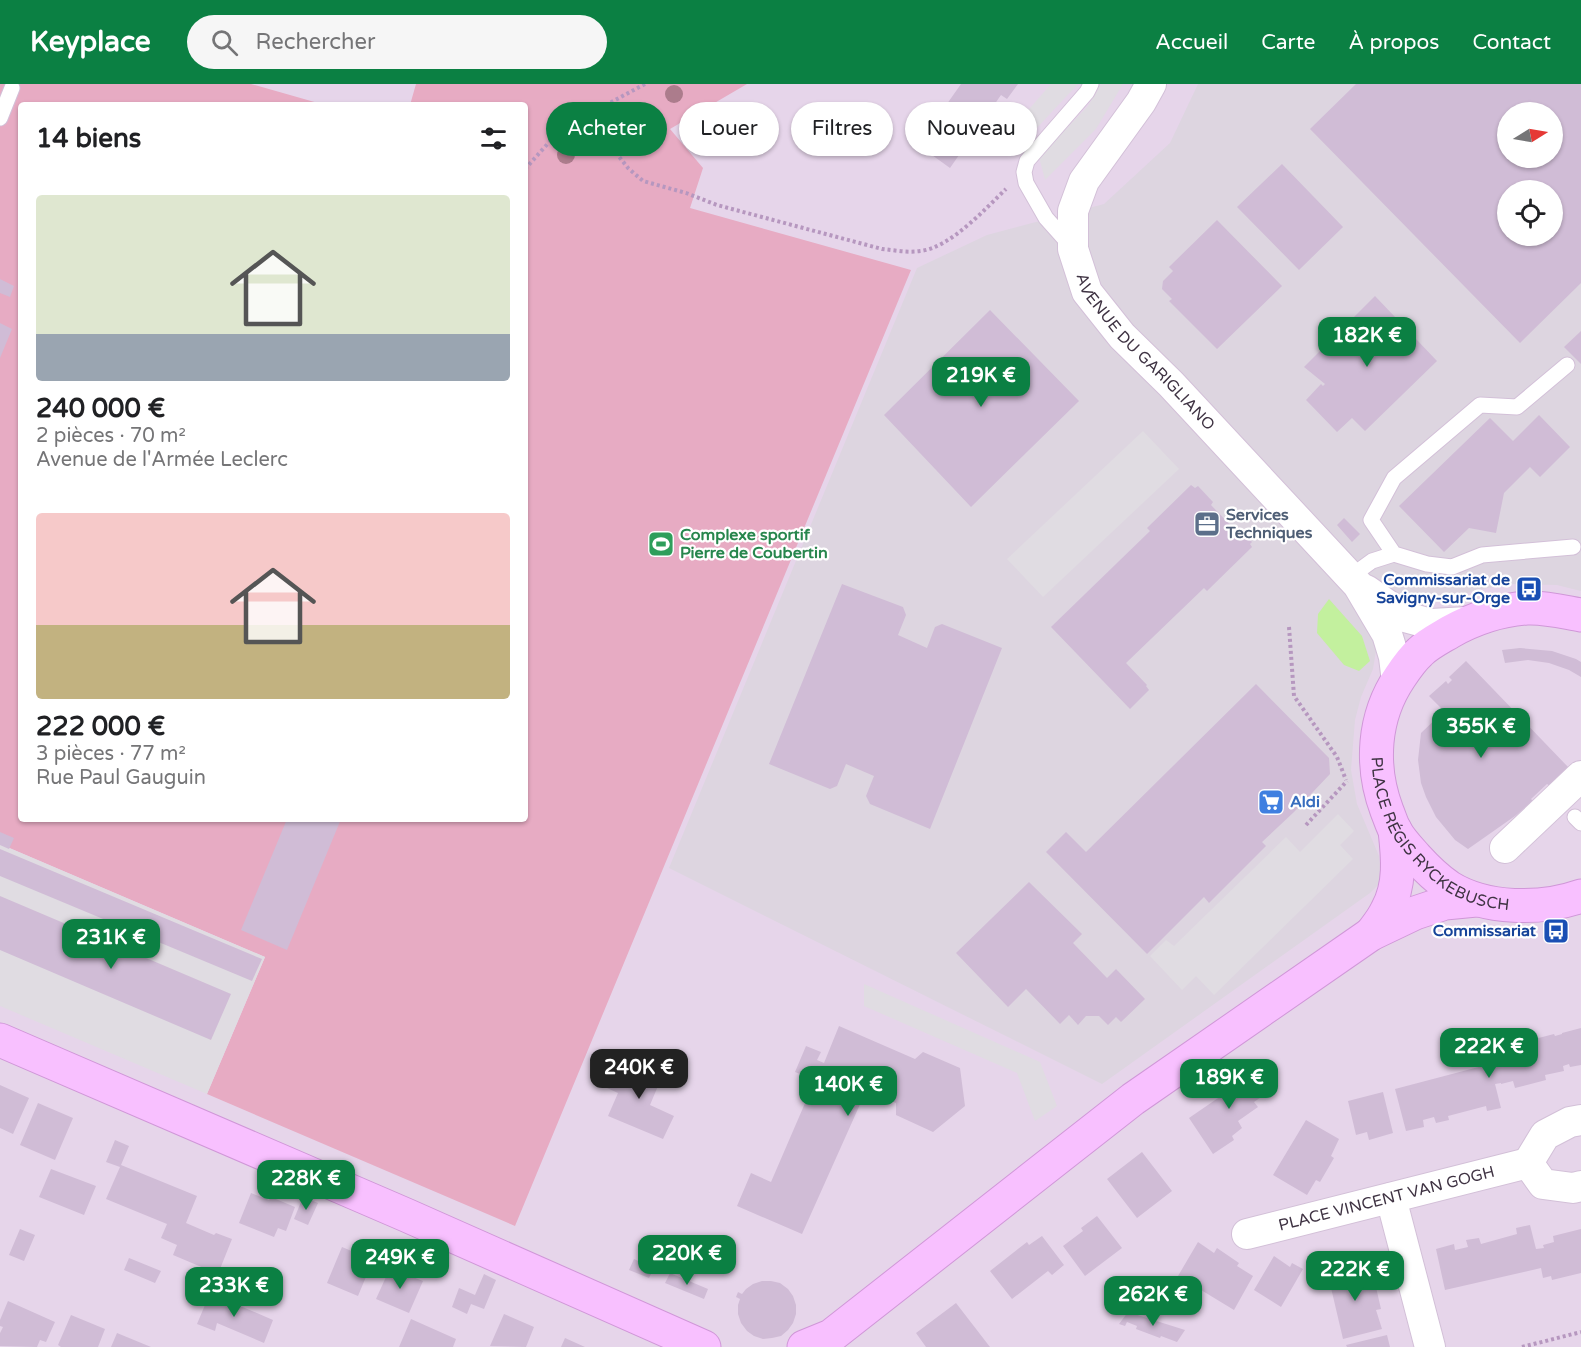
<!DOCTYPE html>
<html lang="fr">
<meta charset="utf-8">
<style>
body{margin:0;font-family:"Varela Round",sans-serif;background:#f6f6f6;color:#202124;height:100vh;display:flex;flex-direction:column;font-size:22px;white-space:nowrap}
*{box-sizing:border-box;margin:0}
p{font-size:20px;color:#757577}
.icon{flex:none;width:33px;height:33px;fill:none;stroke:currentColor;stroke-width:2;stroke-linecap:round;stroke-linejoin:round}
.map{position:relative;flex:1;overflow:hidden}
.drawer{position:absolute;left:18px;top:18px;width:510px;height:720px;display:flex;flex-direction:column;background:#fff;border-radius:6px;box-shadow:0 2px 4px #0004}
.drawer>*{flex:none}
.banner{position:absolute;left:546px;top:18px;width:570px;height:54px;display:flex;gap:12px}
.needle{width:39px;rotate:79deg}
.fabs{position:absolute;left:1497px;top:18px;display:grid;gap:12px}
.fabs a{display:grid;place-items:center;width:66px;height:66px;border-radius:50%;background:#fff;box-shadow:0 2px 4px #0004;font-size:30px}
.price{position:absolute;translate:-50% -51px;padding:0 14px;border-radius:12px;background:#0b8043;color:#fff;font-size:20px;line-height:39px;filter:drop-shadow(0 2px 3px #0008)}
.price::after{content:'';position:absolute;left:50%;top:36px;width:18px;height:14px;margin-left:-9px;background:inherit;clip-path:polygon(0 0,100% 0,50% 100%)}
.price.active{background:#222;color:#fff}
ul{padding:0;list-style:none}
li{display:grid;align-content:center;gap:12px;height:318px;padding:0 18px}
li span{display:grid;place-items:center;height:186px;border-radius:6px;color:#555}
li>.icon{margin-inline-start:auto}
span .icon{width:108px;height:108px;fill:#fffc;stroke-width:1}
li b{font-size:26px}
h2{display:flex;justify-content:space-between;align-items:center;height:72px;padding:0 18px;font-size:26px}
.chip{padding:0 21px;border-radius:27px;background:#fff;box-shadow:0 2px 4px #0004;font-size:21px;line-height:54px}
.chip.active{background:#0b8043;color:#fff}
header{display:flex;align-items:center;gap:36px;box-sizing:border-box;height:84px;padding:0 30px;background:#0b8043;color:#fff}
header strong{font-size:28px}
nav{display:flex;gap:33px;margin-inline-start:auto;font-size:21px}
.search{width:420px;height:54px;background:#f6f6f6;display:flex;align-items:center;gap:15px;box-sizing:border-box;padding:0 21px;border-radius:33px;color:#757577;font-size:22px}
.map>svg:first-child{display:block}
.residential{fill:#e6d5ea;fill-rule:evenodd}
.industrial{fill:#ddd5e0;fill-rule:evenodd}
.green{fill:#e7abc3}
.parking{fill:#e0dce2}
.water{fill:#c3f09e}
.building{fill:#d0bcd6;fill-rule:evenodd}
.lines{fill:none;stroke-linecap:round;stroke-linejoin:round}
.lane-casing{stroke:#d3c0d8;stroke-width:17}
.street-casing{stroke:#d3c0d8;stroke-width:32}
.secondary-casing{stroke:#d097d8;stroke-width:35}
.path{stroke:#b697bf;stroke-width:4;stroke-dasharray:3 3;stroke-linecap:butt}
.lane{stroke:#fff;stroke-width:15}
.street{stroke:#fff;stroke-width:30}
.secondary{stroke:#f8c0ff;stroke-width:33}
.tree{fill:#ac7c8c}
.labels{text-anchor:middle;dominant-baseline:central;stroke-width:4.5;stroke-linejoin:round;paint-order:stroke}
.street-label{font-size:16px;fill:#3f3343;stroke:#fff}
.service-label{font-size:16px;font-weight:bold;fill:#4e5e75;stroke:#fff;text-anchor:start}
.leisure-label{font-size:16px;font-weight:bold;fill:#27864d;stroke:#fff;text-anchor:start}
.transit-label{font-size:16px;font-weight:bold;fill:#164399;stroke:#fff;text-anchor:end}
.shop-label{font-size:16px;font-weight:bold;fill:#366cbe;stroke:#fff;text-anchor:start}
</style>
<header>
<strong>Keyplace</strong>
<div class="search"><svg class="icon" aria-label="search" viewBox="0 0 24 24"><circle cx="10" cy="10" r="6"/><path d="M15 15l6 6"/></svg>Rechercher</div>
<nav><a>Accueil</a><a>Carte</a><a>À propos</a><a>Contact</a></nav>
</header>
<div class="map">
<svg width="1581" height="1263" viewBox="0 0 1581 1263">
<rect width="100%" height="100%" fill="#efe3f2"/>
<!-- residential -->
<path class="residential" d="M0,0H1581V1263H0ZM21,21H525V735H21ZM1508,28H1552V74H1508ZM1508,106H1552V152H1508Z"/>
<!-- industrial -->
<path class="industrial" d="M1198,0H1581V507L1557,501L1513,500L1476,506L1446,517L1431,519L1419,516L1376,567L1373,585L1361,613L1355,636L1351,686L1357,720L1379,772L1381,787L1380,799L1370,809L1102,1000L669,784L917,184L987,151L1104,120L1170,59ZM1508,28H1552V74H1508ZM1508,106H1552V152H1508Z"/>
<!-- green -->
<path class="green" d="M0,0H251L325,21H21V735H525V21H410L416,0H747L670,45L703,84L690,124L911,186L515,1142L207,1010L265,873L0,760Z"/>
<!-- parking -->
<path class="parking" d="M1051,0H1078L1020,62L1001,57Z
M1101,0H1123L1096,45L1045,96L1039,73L1088,22Z
M1143,347L1179,385L1043,513L1007,475Z
M1338,730L1354,747L1340,761L1353,775L1214,911L1196,892L1182,906L1150,872L1166,856L1174,862L1286,753L1300,768Z
M0,760L265,873L207,1010L0,922Z
M864,900L1040,978L1057,1022L1035,1037L1017,989L864,922Z"/>
<!-- water -->
<path class="water" d="M1329,515L1362,552L1370,577L1359,587L1344,581L1317,549L1318,530Z"/>
<!-- building -->
<path class="building" d="M961,0H1018L1007,15L1001,11L950,84L918,61Z
M1356,0H1581V199L1520,259L1310,45ZM1508,28H1552V74H1508ZM1508,106H1552V152H1508Z
M1282,80L1343,143L1299,186L1237,123Z
M1217,136L1282,202L1217,265L1169,217L1172,215L1162,205L1163,197L1173,187L1169,183Z
M0,195L14,202L10,213L0,209Z
M1375,212L1437,277L1365,347L1352,334L1337,348L1306,316L1321,300L1323,302L1325,300L1304,283Z
M990,226L1079,317L971,423L884,331Z
M0,239L12,245L0,274Z
M1581,247V280L1564,263Z
M1539,331L1570,363L1540,393L1530,383L1504,409L1496,449L1469,444L1444,468L1399,422L1490,334L1513,357Z
M1191,401L1195,404L1198,402L1213,418L1211,421L1233,444L1237,442L1252,458L1250,460L1252,463L1207,507L1204,504L1126,579L1147,601L1146,602L1149,606L1130,625L1051,543L1150,447L1147,444Z
M1344,434L1360,450L1352,458L1337,441Z
M842,500L903,523L906,531L898,551L927,564L935,543L942,540L1002,564L930,745L870,720L866,712L874,692L846,680L837,702L830,705L769,680Z
M1520,564L1552,567L1576,575L1581,578V593L1569,586L1549,579L1528,576L1505,579L1502,566Z
M1466,577L1569,684L1550,702L1547,700L1531,715L1533,717L1515,732L1468,765L1455,756L1436,733L1426,713L1421,699L1418,676L1421,649L1444,627L1429,612L1446,597L1448,600L1452,596L1449,593Z
M1256,600L1329,674L1330,690L1294,728L1262,758L1266,762L1209,819L1204,813L1147,870L1046,768L1066,748L1086,768Z
M287,735H341L287,866L241,846Z
M0,748L14,754L9,765L0,761Z
M0,765L262,875L252,897L0,792Z
M1029,798L1082,850L1073,859L1107,894L1116,885L1145,915L1121,938L1116,933L1108,941L1099,932H1086L1078,941L1069,931L1060,940L1026,905L1008,923L956,869Z
M0,812L231,910L211,956L0,866Z
M839,942L915,975L923,968L960,984L965,1022L933,1048L896,1031V1019L866,1007L802,1150L737,1122L751,1089L771,1098L815,996L795,988L806,962L821,968L817,976L824,979Z
M1581,944V981L1570,983L1569,980L1563,982L1564,987L1545,991L1546,996L1515,1004L1513,997L1501,1000V999L1495,1000L1501,1024L1487,1027L1486,1022L1448,1032L1449,1036L1436,1039L1434,1033L1423,1036L1424,1043L1406,1047L1395,1005L1490,980L1487,968L1493,967V966L1554,950L1555,952L1562,950V949Z
M640,979L663,990L650,1021L674,1032L663,1055L608,1032L618,1009L607,1004L616,981L635,988Z
M1254,983L1271,1006L1254,1018L1258,1023L1238,1037L1242,1044L1232,1052L1234,1056L1213,1070L1189,1034L1221,1012L1218,1008Z
M0,1001L29,1014L13,1050L0,1044Z
M1383,1008L1393,1049L1369,1056L1367,1048L1356,1051L1348,1017Z
M38,1019L73,1034L55,1076L20,1061Z
M1306,1036L1339,1055L1331,1072L1334,1074L1320,1098L1316,1096L1307,1111L1273,1091Z
M115,1056L129,1062L121,1081L197,1112L186,1139L214,1151L216,1149L232,1155L218,1190L173,1171L177,1161L161,1154L167,1140L106,1115L120,1083L106,1078Z
M1142,1068L1172,1107L1137,1134L1107,1095Z
M51,1085L96,1102L84,1131L39,1113Z
M251,1109L269,1116L271,1113L295,1123L286,1147L278,1144L274,1153L239,1139Z
M303,1113L318,1119L308,1141L294,1135Z
M1097,1132L1122,1164L1085,1192L1063,1162L1083,1147L1081,1144Z
M1530,1141L1536,1165L1544,1164L1543,1161L1554,1158L1553,1152L1581,1145V1189L1552,1196L1551,1192L1543,1194L1541,1184L1445,1206L1436,1165L1454,1160L1455,1166L1468,1163L1466,1156L1479,1154L1481,1160L1517,1150L1516,1144Z
M20,1145L35,1151L24,1177L9,1171Z
M1042,1152L1064,1181L1052,1191L1048,1187L1012,1215L990,1187L1027,1158L1029,1161Z
M1198,1158L1214,1169L1217,1164L1239,1179L1237,1182L1253,1192L1234,1226L1178,1192Z
M342,1163L373,1176L358,1212L327,1199Z
M1274,1172L1290,1183L1292,1179L1303,1185L1281,1223L1254,1206Z
M129,1174L161,1187L155,1199L124,1186Z
M634,1175L654,1184L649,1194L629,1186Z
M1365,1182L1370,1200L1375,1199L1381,1225L1376,1226L1382,1245L1343,1255L1328,1191Z
M390,1184L423,1197L409,1229L376,1215Z
M670,1189L708,1205L704,1215L665,1199Z
M484,1190L496,1196L484,1225L471,1220L467,1230L452,1223L459,1204L475,1211Z
M762,1197H771L780,1199L788,1205L793,1212L796,1221V1230L793,1239L788,1246L781,1252L772,1254L763,1255L754,1252L747,1247L741,1239L738,1230V1221L740,1215L736,1213L738,1208L742,1210L746,1205L753,1200Z
M210,1209L273,1236L264,1259L217,1239L215,1247L197,1240Z
M8,1217L55,1238L46,1258L40,1256L37,1263L0,1262V1249L3,1243L0,1242V1236Z
M956,1219L990,1263H926L916,1249Z
M1128,1228L1185,1246L1177,1258L1161,1252L1160,1254L1136,1245L1137,1242L1127,1238L1125,1242L1119,1240Z
M504,1230L534,1243L526,1263L490,1262Z
M71,1231L105,1245L98,1263H61L58,1261Z
M411,1235L456,1255L453,1263H399Z
M117,1249L151,1263H111Z
M1387,1251L1390,1263H1347L1346,1261Z
M565,1254L585,1263H561Z"/>
<g class="lines">
<defs>
<path id="lane" d="M0,34L12,4
M1071,162L1046,134L1026,99L1024,88L1027,77L1087,8L1091,0
M1394,470L1371,436L1394,394L1480,321L1517,323L1567,281
M1350,493L1372,477L1394,470L1427,480L1452,483L1482,471L1573,463
M1575,733L1581,739"/>
<g id="street">
<path id="s1" d="M1151,0L1141,18L1084,97L1073,127V165L1087,208L1122,252L1171,300L1358,501L1387,550L1394,573L1397,598"/>
<path d="M1366,506L1405,533L1431,540L1468,538"/>
<path d="M1505,764L1581,692"/>
<path d="M1581,1036L1570,1038L1545,1051L1528,1079L1543,1100L1573,1104L1581,1102"/>
<path d="M1391,1114L1430,1263"/>
<path id="s2" d="M1247,1150L1528,1079"/>
</g>
<g id="secondary">
<path id="s3" d="M1581,531C1564,528 1545,523 1527,524C1498,526 1475,534 1450,548C1440,554 1428,560 1420,568C1412,575 1406,584 1400,593C1373,633 1370,682 1387,727C1390,734 1392,742 1396,748C1401,757 1409,765 1416,773C1426,784 1436,794 1449,803C1486,826 1541,826 1581,812"/>
<path d="M1371,850C1377,842 1383,835 1387,826C1401,801 1398,773 1395,746"/>
<path d="M0,956L406,1131L704,1263"/>
<path d="M804,1263L831,1252L1133,1015L1371,850L1415,829L1445,819L1476,816"/>
</g>
</defs>
<!-- lane casing -->
<use href="#lane" class="lane-casing"/>
<!-- street casing -->
<use href="#street" class="street-casing"/>
<!-- secondary casing -->
<use href="#secondary" class="secondary-casing"/>
<!-- path -->
<path class="path" d="M645,0L591,29L605,55L628,84L643,97L686,109L717,121L882,165C894,166 907,169 920,167C950,164 985,125 1006,105
M525,85L552,55L591,29
M1289,543L1294,612L1337,673L1346,696
M1306,741L1347,697
M1522,1263L1581,1248"/>
<!-- lane -->
<use href="#lane" class="lane"/>
<!-- street -->
<use href="#street" class="street"/>
<!-- secondary -->
<use href="#secondary" class="secondary"/>
</g>
<!-- trees -->
<g class="tree">
<circle cx="674" cy="10" r="9"/>
<circle cx="627" cy="35" r="9"/>
<circle cx="566" cy="71" r="9"/>
</g>
<!-- icons -->
<defs>
<symbol id="office-square" viewBox="-11 -11 22 22"><rect x="-9" y="-9" width="18" height="18" rx="4" fill="#5c6f8a" stroke="#fff"/><path d="M-6-3h4V-5.5h4V-3h4V5H-6ZM-1-4.5V-3h2v-1.5ZM-6 0V1H6V0Z" fill="#fff"/></symbol>
<symbol id="stadium-square" viewBox="-11 -11 22 22"><rect x="-9" y="-9" width="18" height="18" rx="4" fill="#2e9e5b" stroke="#fff"/><path d="M0-5a6.5 5 0 1 0 0 10a6.5 5 0 1 0 0-10ZM-3.5-1.8h7v3.6h-7Z" fill="#fff"/></symbol>
<symbol id="bus-square" viewBox="-11 -11 22 22"><rect x="-9" y="-9" width="18" height="18" rx="4" fill="#1a4fb4" stroke="#fff"/><path d="M-5-6H5V4H4V6H2V4H-2V6H-4V4H-5ZM-3.5-4V0h7V-4ZM-3.5 1.2v1.5H-2V1.2ZM2 1.2v1.5H3.5V1.2Z" fill="#fff"/></symbol>
<symbol id="supermarket-square" viewBox="-11 -11 22 22"><rect x="-9" y="-9" width="18" height="18" rx="4" fill="#3f7fe0" stroke="#fff"/><path d="M-6-5.5h2.5l.6 2H6L4.5 2H-2.5L-4.4-4H-6ZM-1.5 3.2a1.3 1.3 0 1 0 .1 0ZM3 3.2a1.3 1.3 0 1 0 .1 0Z" fill="#fff"/></symbol>
</defs>
<g fill-rule="evenodd">
<use href="#office-square" x="1192" y="425" width="30" height="30"/>
<use href="#stadium-square" x="646" y="445" width="30" height="30"/>
<use href="#bus-square" x="1514" y="490" width="30" height="30"/>
<use href="#supermarket-square" x="1256" y="703" width="30" height="30"/>
<use href="#bus-square" x="1541" y="832" width="30" height="30"/>
</g>
<g class="labels">
<!-- street labels -->
<g class="street-label">
<text stroke="none"><textPath href="#s1" startOffset="316">AVENUE DU GARIGLIANO</textPath></text>
<text stroke="none"><textPath href="#s3" startOffset="398">PLACE RÉGIS RYCKEBUSCH</textPath></text>
<text stroke="none"><textPath href="#s2" startOffset="144">PLACE VINCENT VAN GOGH</textPath></text>
</g>
<!-- service labels -->
<g class="service-label">
<text x="1226" y="431">Services<tspan x="1226" dy="18">Techniques</tspan></text>
</g>
<!-- leisure labels -->
<g class="leisure-label">
<text x="680" y="451">Complexe sportif<tspan x="680" dy="18">Pierre de Coubertin</tspan></text>
</g>
<!-- transit labels -->
<g class="transit-label">
<text x="1510" y="496">Commissariat de<tspan x="1510" dy="18">Savigny-sur-Orge</tspan></text>
<text x="1536" y="847">Commissariat</text>
</g>
<!-- shop labels -->
<g class="shop-label">
<text x="1290" y="718">Aldi</text>
</g>
</g>
</svg>
<div class="fabs">
<a><svg class="needle" viewBox="-14 -14 28 28"><path d="M0-13l5 13h-10z" fill="#e53935"/><path d="M0 13l5-13h-10z" fill="#757577"/></svg></a>
<a><svg class="icon" aria-label="locate" viewBox="0 0 24 24"><circle cx="12" cy="12" r="6"/><path d="M12 2v4M12 18v4M2 12h4M18 12h4"/></svg></a>
</div>
<b class="price" style="left:1367px;top:284px">182K €</b>
<b class="price" style="left:981px;top:324px">219K €</b>
<b class="price" style="left:1481px;top:675px">355K €</b>
<b class="price" style="left:111px;top:886px">231K €</b>
<b class="price" style="left:1489px;top:995px">222K €</b>
<b class="price active" style="left:639px;top:1016px">240K €</b>
<b class="price" style="left:1229px;top:1026px">189K €</b>
<b class="price" style="left:848px;top:1033px">140K €</b>
<b class="price" style="left:306px;top:1127px">228K €</b>
<b class="price" style="left:687px;top:1202px">220K €</b>
<b class="price" style="left:400px;top:1206px">249K €</b>
<b class="price" style="left:1355px;top:1218px">222K €</b>
<b class="price" style="left:234px;top:1234px">233K €</b>
<b class="price" style="left:1153px;top:1243px">262K €</b>
<div class="banner">
<a class="chip active">Acheter</a>
<a class="chip">Louer</a>
<a class="chip">Filtres</a>
<a class="chip">Nouveau</a>
</div>
<section class="drawer">
<h2>14 biens<svg class="icon" aria-label="filters" viewBox="0 0 24 24"><path d="M4 7h16M4 17h16"/><circle cx="9" cy="7" r="2"/><circle cx="15" cy="17" r="2"/></svg></h2>
<ul>
<li><span style="background:linear-gradient(#dfe7d0 75%,#9aa5b1 0)"><svg class="icon" aria-label="home" viewBox="0 0 24 24"><path d="M3 11l9-7 9 7M6 9v11h12V9"/></svg></span><div><b>240 000 €</b><p>2 pièces · 70 m²</p><p>Avenue de l'Armée Leclerc</p></div></li>
<li><span style="background:linear-gradient(#f6c9c9 60%,#c2b280 0)"><svg class="icon" aria-label="home" viewBox="0 0 24 24"><path d="M3 11l9-7 9 7M6 9v11h12V9"/></svg></span><div><b>222 000 €</b><p>3 pièces · 77 m²</p><p>Rue Paul Gauguin</p></div></li>
</ul>
</section>
</div>
